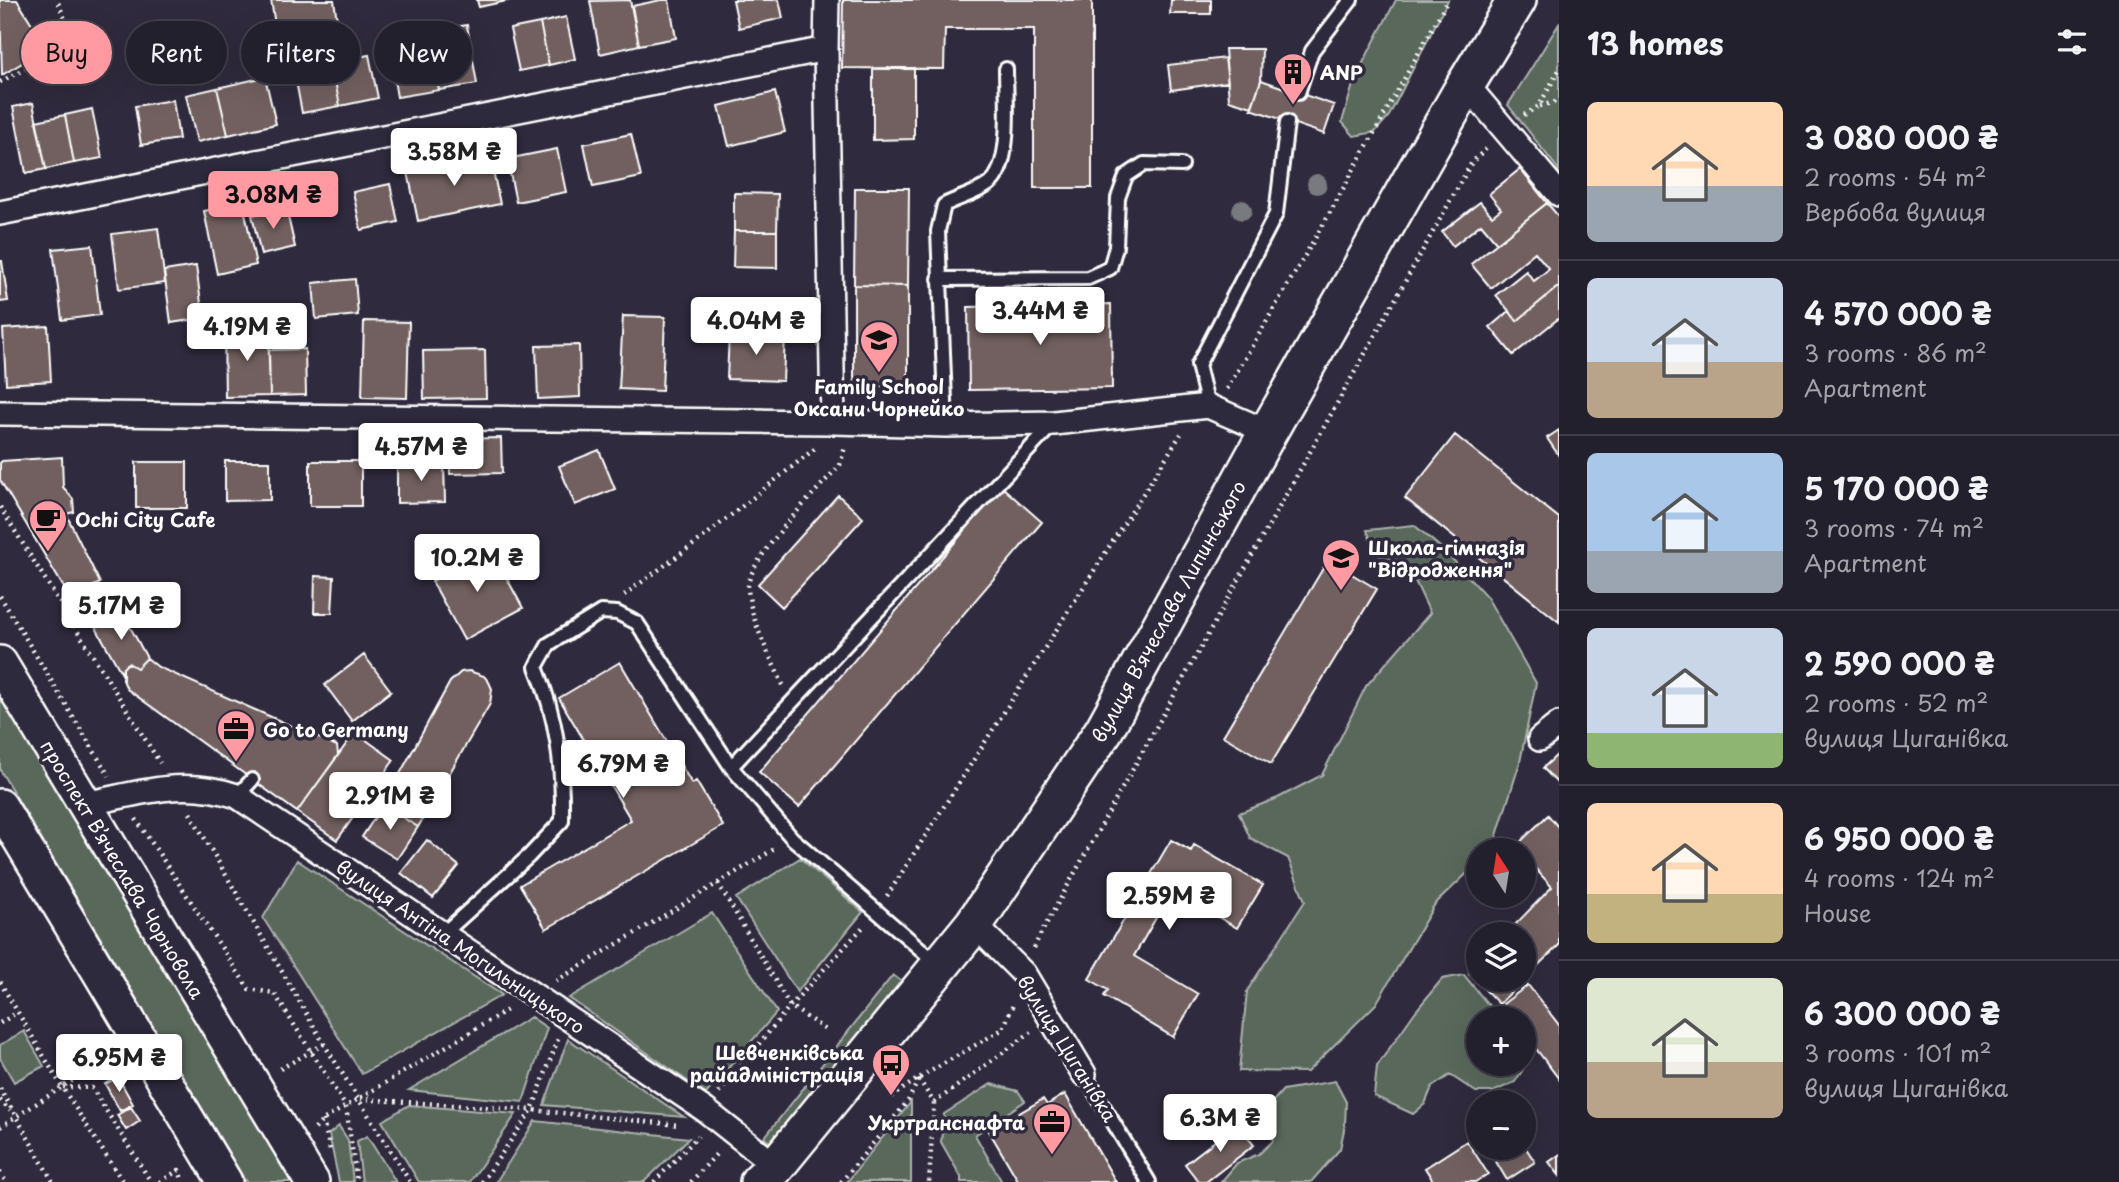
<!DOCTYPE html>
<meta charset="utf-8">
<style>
body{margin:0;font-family:"Playpen Sans",sans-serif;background:#2f2d3a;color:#f1f3f6;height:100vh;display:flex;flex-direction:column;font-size:26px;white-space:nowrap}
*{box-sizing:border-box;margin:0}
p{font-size:23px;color:#a3a3aa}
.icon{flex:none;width:38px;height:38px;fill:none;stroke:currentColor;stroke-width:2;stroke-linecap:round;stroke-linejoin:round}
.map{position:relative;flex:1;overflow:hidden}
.drawer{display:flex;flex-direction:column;background:#23202e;width:560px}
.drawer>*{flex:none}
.guide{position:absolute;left:21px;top:21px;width:665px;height:63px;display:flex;gap:14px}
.needle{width:46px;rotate:348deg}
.controls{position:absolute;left:1466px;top:838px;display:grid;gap:14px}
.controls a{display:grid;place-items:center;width:70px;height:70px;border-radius:50%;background:#23202e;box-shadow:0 7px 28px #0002,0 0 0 2px #403e4a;font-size:35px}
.price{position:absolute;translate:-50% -60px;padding:0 16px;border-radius:7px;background:#fff;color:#222;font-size:23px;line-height:46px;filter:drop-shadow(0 2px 4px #0008)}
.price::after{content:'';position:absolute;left:50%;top:42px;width:21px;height:16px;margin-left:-10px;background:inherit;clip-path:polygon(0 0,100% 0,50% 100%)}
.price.active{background:#ff9aa2;color:#111}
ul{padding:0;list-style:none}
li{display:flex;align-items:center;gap:21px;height:175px;padding:0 28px}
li+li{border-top:2px solid #403e4a}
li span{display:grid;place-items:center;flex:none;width:196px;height:140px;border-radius:10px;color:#555}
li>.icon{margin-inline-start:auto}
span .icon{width:84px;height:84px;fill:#fffc;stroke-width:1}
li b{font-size:30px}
h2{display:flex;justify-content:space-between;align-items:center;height:84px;padding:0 28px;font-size:30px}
.tag{padding:0 24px;border-radius:32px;background:#23202e;box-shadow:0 7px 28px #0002,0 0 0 2px #403e4a;font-size:24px;line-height:63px}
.tag.active{background:#ff9aa2;color:#111}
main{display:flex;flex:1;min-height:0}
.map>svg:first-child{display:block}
.green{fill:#5a675c;stroke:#acb3ae;stroke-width:2}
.building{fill:#71605e;stroke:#fff;stroke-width:2}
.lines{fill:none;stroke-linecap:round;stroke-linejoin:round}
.service-casing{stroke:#fff;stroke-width:18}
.minor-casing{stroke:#fff;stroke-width:28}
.secondary-casing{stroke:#fff;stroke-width:38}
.primary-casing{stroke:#fff;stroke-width:42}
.path{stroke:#fff;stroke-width:4.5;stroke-dasharray:2 5;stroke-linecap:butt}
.service{stroke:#2f2a3d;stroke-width:12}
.minor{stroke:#2f2a3d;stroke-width:23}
.secondary{stroke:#2f2a3d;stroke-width:33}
.primary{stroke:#2f2a3d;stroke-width:37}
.tree{fill:#797a80}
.labels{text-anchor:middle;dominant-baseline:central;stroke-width:7;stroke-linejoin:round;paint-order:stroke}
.poi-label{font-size:19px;font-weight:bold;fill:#fff;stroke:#2f2a3d;text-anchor:start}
.street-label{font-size:19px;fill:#fff;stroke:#2f2a3d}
</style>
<main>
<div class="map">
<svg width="1559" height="1182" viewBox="0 0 1559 1182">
<rect width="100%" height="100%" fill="#2f2a3d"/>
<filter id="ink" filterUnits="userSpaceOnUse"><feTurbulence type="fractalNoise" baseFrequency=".0143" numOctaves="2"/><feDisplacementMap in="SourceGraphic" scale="14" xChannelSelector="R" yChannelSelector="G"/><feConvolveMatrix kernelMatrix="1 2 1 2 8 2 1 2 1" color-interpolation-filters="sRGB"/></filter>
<g filter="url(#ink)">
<!-- green -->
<path class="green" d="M1396,0H1448L1389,116L1375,132L1354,136L1342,122L1355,78Z
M1559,24V181L1558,169L1508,105Z
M1414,525L1446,552L1487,597L1536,683L1520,762L1493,848L1490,850H1479V862L1435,904L1376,1004L1307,1072L1239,1071L1247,991L1305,901L1288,858L1250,838L1239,813L1278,798L1322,775L1366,686L1430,613L1410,570L1376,554L1367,530Z
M0,693L291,1182H246L0,770Z
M800,858L863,912L797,992L736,898Z
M297,860L502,995L362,1074L263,918Z
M712,913L777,1012L706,1094L569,998Z
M893,975L902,982L774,1145L764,1138Z
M1464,975L1499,1018H1479V1064H1524V1054L1529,1060L1515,1082L1493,1092H1476L1450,1075L1432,1087L1425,1104L1413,1114L1374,1096L1377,1066L1415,1012L1442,979Z
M531,1017L547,1028L523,1102L409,1090Z
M24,1031L44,1066L14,1082L0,1058V1045Z
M568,1039L684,1117L544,1105Z
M1335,1081L1346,1102L1345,1125L1340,1149L1311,1182H1221L1237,1163L1259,1154L1273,1141L1266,1109L1283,1090Z
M991,1084L1018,1091L1025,1101L975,1135L1002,1182H961V1177L941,1142L944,1114Z
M911,1102V1182H847Z
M409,1105L516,1114L470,1182H419L382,1121Z
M535,1121L689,1138L644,1182H496Z
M339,1126L348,1140L353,1182H339L329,1134Z
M367,1136L396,1182H362L357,1141Z"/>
<!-- building -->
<path class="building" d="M0,0H17L47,48L2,75Z
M271,0H334L337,20L276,31Z
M477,0H511L479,7Z
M630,0L639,45L600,54L590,1Z
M661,0H669L676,38L639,45L632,6Z
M733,0H779L783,18L739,28Z
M843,0H1092V188H1034V29H945L944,69L842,68Z
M1171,0H1211V14H1170Z
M566,17L575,59L549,65L540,23Z
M540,23L549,65L519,71L510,29Z
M467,25L477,84L439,90L428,32Z
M428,32L439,90L397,97L387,39Z
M1225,49H1262L1261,80L1252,107L1229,100Z
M369,55L378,98L340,106L331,62Z
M1225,58L1228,82L1171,90L1168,65Z
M331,62L340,106L302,113L294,70Z
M914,68V139L873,140V69Z
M265,77L276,124L228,135L217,88Z
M1261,80L1334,105L1324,134L1251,109Z
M217,88L228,135L197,142L186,95Z
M775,92L785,132L729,146L719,106Z
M173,100L179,139L141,145L135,106Z
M33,103L46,169L26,173L13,107Z
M92,109L102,158L74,163L65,115Z
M65,115L74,163L46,169L36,121Z
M631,134L641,177L593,187L584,144Z
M557,149L566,192L516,202L507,159Z
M490,156L500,204L418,221L408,172Z
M1520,169L1547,203L1497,243L1481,224L1453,246L1442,232L1480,202L1492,216L1501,209L1489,194Z
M390,184L398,222L361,230L353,192Z
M855,188H909L908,286L854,285Z
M734,193L778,194L777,231H734Z
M243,203L256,265L217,274L204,211Z
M1547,203L1559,217V286L1517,321L1496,295L1526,271L1534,281L1549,269L1535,252L1491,288L1471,264Z
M286,208L295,247L261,255L252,215Z
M158,228L165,283L119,289L112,234Z
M734,231H777V268L733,267Z
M92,245L100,315L62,320L53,249Z
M0,261H2L8,301L0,302Z
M196,266L203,318L171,323L164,271Z
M355,279L358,315L316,319L313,283Z
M854,285L908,286V386H854Z
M1559,286V318L1513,355L1490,327L1509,311L1517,321Z
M1111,304L1112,388L969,390L968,307Z
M623,316L665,317L662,391L619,389Z
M364,321L409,322L407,398L362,397Z
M48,326L51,381L6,384L3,329Z
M268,329L270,396L225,397L224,330Z
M729,333L785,335L783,381L727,379Z
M579,345L580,397L538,399L536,346Z
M305,349L306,395L270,396L269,350Z
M485,350L486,398L424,399L423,351Z
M1559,430V456L1547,438Z
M1455,435L1559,518V622L1405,498Z
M501,438L502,473L450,474L449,439Z
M599,450L615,489L575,505L559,466Z
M62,457L63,487L73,499L74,512L66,514L100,583L70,598L0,480V463L2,461Z
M225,461H270V500L225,501Z
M310,461H361V506H310Z
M136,462H187V508H136Z
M444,462L445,502L397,503V463Z
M1002,487L1042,522L799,807L759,772Z
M838,495L863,518L782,607L758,584Z
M491,549L523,608L464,640L432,581Z
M1328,560L1377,589L1271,764L1223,736Z
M315,576L334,577L332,613H314Z
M122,612L147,658L137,668L128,663L123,668L122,674L95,626Z
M364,655L391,691L352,721L325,685Z
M147,658L158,667L337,746L338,755L297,812L127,689L123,680V668L128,663L137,668Z
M620,662L692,784L696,781L723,826L546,929L520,885L631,820L559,698Z
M469,671L484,676L489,682L492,689L490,704L418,827L383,805L450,682L461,672Z
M355,732L394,760L337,840L297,812Z
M1559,753V785L1543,768Z
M383,805L418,827L397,859L362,837Z
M1548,815L1559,828V945L1524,979V934H1506L1552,887L1524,856V850H1520L1516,846Z
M427,840L459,866L433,898L401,873Z
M1171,840L1191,851L1194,845L1263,885L1237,928L1172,890L1134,956L1198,994L1173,1037L1104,996L1108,990L1089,979Z
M1479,963V980H1524L1499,1004L1469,973Z
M1528,985L1559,1025V1079L1524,1033V1018H1513L1503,1004Z
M118,1077L133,1104L120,1111L105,1084Z
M1065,1094L1116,1182H1019L989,1131L1043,1099L1047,1105Z
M131,1107L140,1121L126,1130L117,1115Z
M1237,1124L1254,1145L1206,1182H1199L1185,1164Z
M1467,1141L1488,1174L1475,1182H1434L1425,1168Z
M1524,1145L1535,1162L1507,1180L1492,1155L1503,1148H1524Z
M1559,1155V1175L1549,1162Z"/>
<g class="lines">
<defs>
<path id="service" d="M1298,93L1312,51L1351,0
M939,279L1088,278L1110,268L1116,247L1118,198L1126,176L1144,164L1182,165
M1208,406L1198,365L1276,214L1287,122
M946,425L938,231L944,205C958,198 977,193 989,184C1013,166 1006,98 1006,69
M237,796L252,780
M443,934L529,856L562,821C563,767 557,717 536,667L549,644L601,612L617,613L637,623L731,767
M939,965L792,838L731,767L1053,424
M1084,1074L1149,1182"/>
<path id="minor" d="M826,49L833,422
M1466,84L1559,194
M0,213L826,49L827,0
M0,413L833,422L946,425L1054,423L1208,406L1268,432
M1540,739L1559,724
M84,804C138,794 182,777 237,796L705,1110L776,1166
M974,924L1024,974L1084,1074"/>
<path id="secondary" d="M0,663L312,1182
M0,806L225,1182"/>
<path id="primary" d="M759,1182L776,1166L974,924L1104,730L1268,432L1466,84L1517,0"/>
</defs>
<!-- service casing -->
<use href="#service" class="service-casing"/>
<!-- minor casing -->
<use href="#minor" class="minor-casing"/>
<!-- secondary casing -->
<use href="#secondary" class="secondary-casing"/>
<!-- primary casing -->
<use href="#primary" class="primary-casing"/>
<!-- path -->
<path class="path" d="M0,82L75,43L57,0
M1540,106L1559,101
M1524,115L1539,106L1559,70
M1227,389L1328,216L1448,0
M0,507L160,763
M624,595L701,539L817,447
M0,596L109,776
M783,685C769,654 751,622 748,589C745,562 820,487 840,465L845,447
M190,813L324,1044L410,1182
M136,819L249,989L274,993L346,1107L357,1182
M718,883L790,1006L826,1030
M887,896L1181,434
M1034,948L1039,937L1472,162L1488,147
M556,981L776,848
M0,982L62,1087L123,1182
M0,1023L18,1012
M280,1069L324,1044
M919,1079L934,1103L929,1182
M63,1087L92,1088L151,1182
M0,1088L53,1182
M719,1093L790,1006L865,925
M891,1097L919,1078L1003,1029L1013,1005
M360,1099L532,1110L679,1125
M0,1100L10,1111
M934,1103L1031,1032
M323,1120L330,1150
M0,1127L112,1055
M315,1129L323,1120L509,1009
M0,1172L6,1182
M160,1182L179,1170L183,1182
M482,1182L532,1110L558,1039
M654,1182L698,1136
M691,1182L719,1151
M841,1182L908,1101L919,1079"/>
<!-- service -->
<use href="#service" class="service"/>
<!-- minor -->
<use href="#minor" class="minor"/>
<!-- secondary -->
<use href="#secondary" class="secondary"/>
<!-- primary -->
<use href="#primary" class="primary"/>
</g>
<!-- trees -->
<g class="tree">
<circle cx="1317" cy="184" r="10"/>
<circle cx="1242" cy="210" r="10"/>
</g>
</g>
<!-- icons -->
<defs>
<symbol id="building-pin" viewBox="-11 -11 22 30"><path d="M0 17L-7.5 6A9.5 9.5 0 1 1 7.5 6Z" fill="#ff9aa2" stroke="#2f2a3d"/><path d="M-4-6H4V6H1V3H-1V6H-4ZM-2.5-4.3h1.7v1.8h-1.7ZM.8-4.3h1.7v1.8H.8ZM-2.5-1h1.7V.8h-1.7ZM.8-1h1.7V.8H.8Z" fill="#111"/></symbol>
<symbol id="school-pin" viewBox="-11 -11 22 30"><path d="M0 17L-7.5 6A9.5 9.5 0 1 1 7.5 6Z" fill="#ff9aa2" stroke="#2f2a3d"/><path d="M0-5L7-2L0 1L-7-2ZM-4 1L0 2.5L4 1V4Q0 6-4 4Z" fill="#111"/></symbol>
<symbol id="cafe-pin" viewBox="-11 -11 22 30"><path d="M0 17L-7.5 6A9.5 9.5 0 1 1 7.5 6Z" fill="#ff9aa2" stroke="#2f2a3d"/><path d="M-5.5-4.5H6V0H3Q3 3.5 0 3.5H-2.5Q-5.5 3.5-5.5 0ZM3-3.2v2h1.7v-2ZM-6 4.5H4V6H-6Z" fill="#111"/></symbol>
<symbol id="office-pin" viewBox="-11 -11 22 30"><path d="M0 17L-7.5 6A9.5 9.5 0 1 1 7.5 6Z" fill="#ff9aa2" stroke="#2f2a3d"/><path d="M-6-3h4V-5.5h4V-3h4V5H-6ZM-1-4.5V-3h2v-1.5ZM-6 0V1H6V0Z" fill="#111"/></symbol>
<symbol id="bus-pin" viewBox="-11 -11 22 30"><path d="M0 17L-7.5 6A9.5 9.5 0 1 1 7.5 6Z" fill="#ff9aa2" stroke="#2f2a3d"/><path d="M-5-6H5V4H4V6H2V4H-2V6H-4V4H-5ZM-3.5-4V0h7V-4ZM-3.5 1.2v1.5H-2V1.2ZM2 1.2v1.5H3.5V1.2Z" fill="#111"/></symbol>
</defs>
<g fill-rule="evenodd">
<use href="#building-pin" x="1271" y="50" width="44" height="60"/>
<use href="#school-pin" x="857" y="318" width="44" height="60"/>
<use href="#cafe-pin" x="26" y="497" width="44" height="60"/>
<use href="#school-pin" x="1319" y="536" width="44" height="60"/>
<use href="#office-pin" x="214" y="707" width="44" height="60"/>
<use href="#bus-pin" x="869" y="1041" width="44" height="60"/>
<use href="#office-pin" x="1030" y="1100" width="44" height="60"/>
</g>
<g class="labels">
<!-- poi labels -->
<g class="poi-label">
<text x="1320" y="72">ANP</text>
<text x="879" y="386" text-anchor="middle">Family School<tspan x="879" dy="22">Оксани Чорнейко</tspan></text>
<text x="75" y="519">Ochi City Cafe</text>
<text x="1368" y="547">Школа-гімназія<tspan x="1368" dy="22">"Відродження"</tspan></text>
<text x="263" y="729">Go to Germany</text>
<text x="864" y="1052" text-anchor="end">Шевченківська<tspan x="864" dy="22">райадміністрація</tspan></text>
<text x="1025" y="1122" text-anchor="end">Укртранснафта</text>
</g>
<!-- street labels -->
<g class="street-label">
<text transform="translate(1168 611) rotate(-61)">вулиця Вʼячеслава Липинського</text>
<text transform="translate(123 869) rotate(59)">проспект Вʼячеслава Чорновола</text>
<text transform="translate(461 946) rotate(34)">вулиця Антіна Могильницького</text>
<text transform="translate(1068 1048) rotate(58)">вулиця Циганівка</text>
</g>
</g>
</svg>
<div class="controls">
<a><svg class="needle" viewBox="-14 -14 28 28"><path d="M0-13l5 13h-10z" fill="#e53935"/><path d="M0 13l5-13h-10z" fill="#a3a3aa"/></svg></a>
<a><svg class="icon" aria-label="layers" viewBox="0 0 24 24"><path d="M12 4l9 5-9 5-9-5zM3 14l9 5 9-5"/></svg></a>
<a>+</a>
<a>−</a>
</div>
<b class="price" style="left:454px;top:188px">3.58M ₴</b>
<b class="price active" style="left:273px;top:231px">3.08M ₴</b>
<b class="price" style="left:1040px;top:347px">3.44M ₴</b>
<b class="price" style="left:756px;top:357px">4.04M ₴</b>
<b class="price" style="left:247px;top:363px">4.19M ₴</b>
<b class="price" style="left:421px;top:483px">4.57M ₴</b>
<b class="price" style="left:477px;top:594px">10.2M ₴</b>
<b class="price" style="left:121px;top:642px">5.17M ₴</b>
<b class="price" style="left:623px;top:800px">6.79M ₴</b>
<b class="price" style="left:390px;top:832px">2.91M ₴</b>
<b class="price" style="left:1169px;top:932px">2.59M ₴</b>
<b class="price" style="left:119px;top:1094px">6.95M ₴</b>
<b class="price" style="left:1220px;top:1154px">6.3M ₴</b>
<div class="guide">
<a class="tag active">Buy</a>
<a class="tag">Rent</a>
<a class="tag">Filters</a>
<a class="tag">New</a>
</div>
</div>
<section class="drawer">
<h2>13 homes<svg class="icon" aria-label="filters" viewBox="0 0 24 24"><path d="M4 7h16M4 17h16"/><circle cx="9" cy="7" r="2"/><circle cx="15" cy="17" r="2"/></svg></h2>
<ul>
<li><span style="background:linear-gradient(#ffd9b3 60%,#9aa5b1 0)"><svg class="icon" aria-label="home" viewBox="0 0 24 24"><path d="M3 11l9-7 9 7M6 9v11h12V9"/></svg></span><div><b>3 080 000 ₴</b><p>2 rooms · 54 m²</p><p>Вербова вулиця</p></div></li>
<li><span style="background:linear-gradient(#c9d6e8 60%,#b9a48a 0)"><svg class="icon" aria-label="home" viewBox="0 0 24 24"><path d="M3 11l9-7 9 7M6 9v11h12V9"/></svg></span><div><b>4 570 000 ₴</b><p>3 rooms · 86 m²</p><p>Apartment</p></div></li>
<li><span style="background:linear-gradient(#a9c7e8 70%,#9aa5b1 0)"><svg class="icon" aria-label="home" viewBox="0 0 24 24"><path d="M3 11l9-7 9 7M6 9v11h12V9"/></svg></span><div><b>5 170 000 ₴</b><p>3 rooms · 74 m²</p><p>Apartment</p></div></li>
<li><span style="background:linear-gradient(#c9d6e8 75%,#8fb573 0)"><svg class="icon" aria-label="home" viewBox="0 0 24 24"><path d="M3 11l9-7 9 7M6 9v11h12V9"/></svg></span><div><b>2 590 000 ₴</b><p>2 rooms · 52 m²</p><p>вулиця Циганівка</p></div></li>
<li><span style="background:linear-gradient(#ffd9b3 65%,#c2b280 0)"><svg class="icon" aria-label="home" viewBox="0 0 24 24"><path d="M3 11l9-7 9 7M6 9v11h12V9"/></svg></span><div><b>6 950 000 ₴</b><p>4 rooms · 124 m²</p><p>House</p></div></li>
<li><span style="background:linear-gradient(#dfe7d0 60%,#b9a48a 0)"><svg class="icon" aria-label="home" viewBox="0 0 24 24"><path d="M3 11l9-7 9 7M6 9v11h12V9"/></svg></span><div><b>6 300 000 ₴</b><p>3 rooms · 101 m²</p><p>вулиця Циганівка</p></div></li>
</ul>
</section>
</main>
